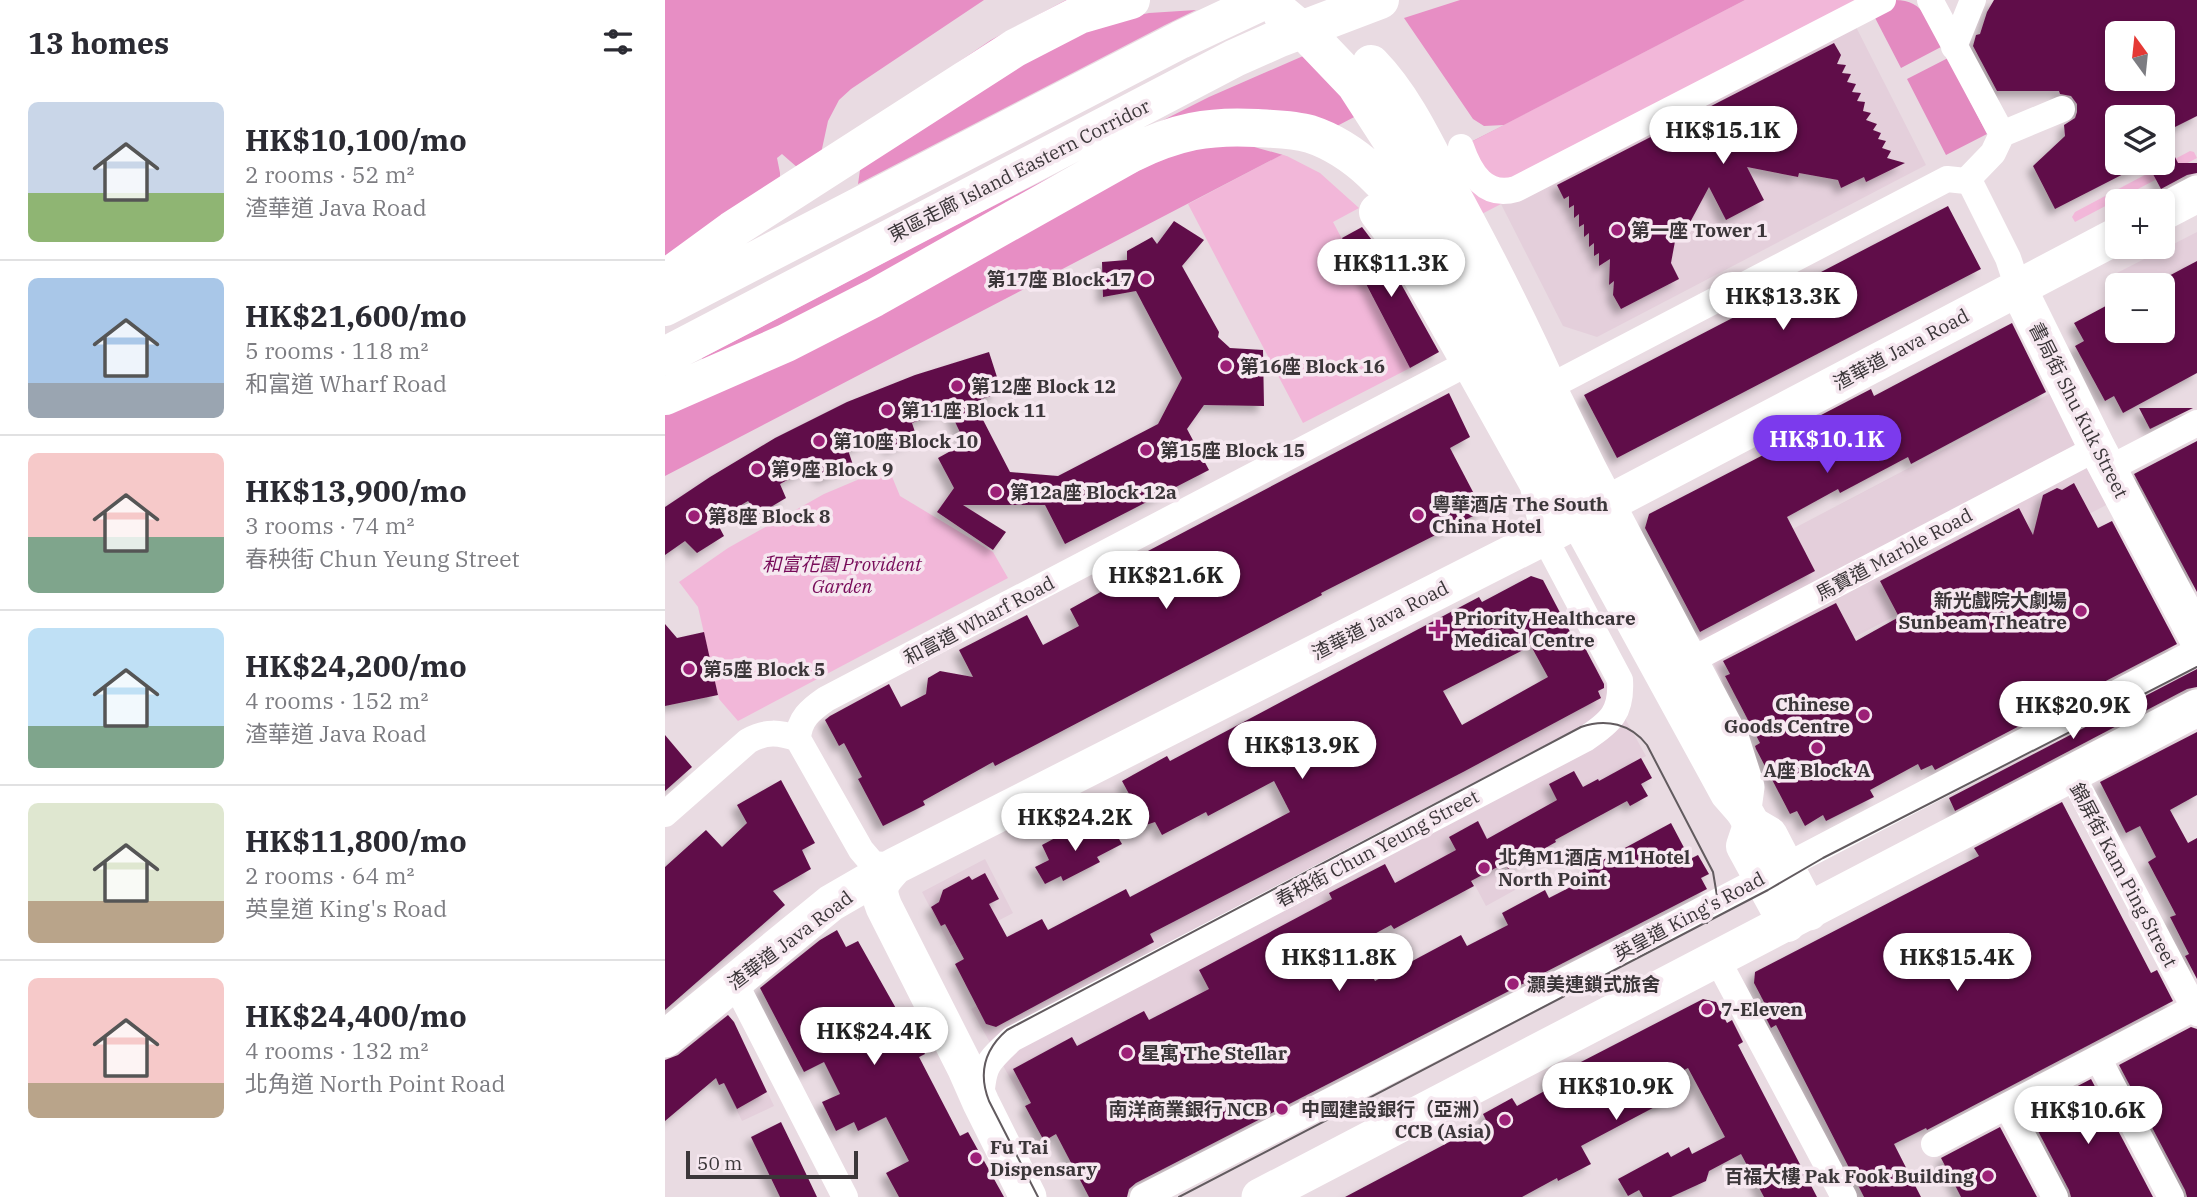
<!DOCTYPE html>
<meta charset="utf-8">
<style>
body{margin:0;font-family:"IBM Plex Serif","Noto Sans TC",serif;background:#f2f2f3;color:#2b2b33;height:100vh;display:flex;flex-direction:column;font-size:26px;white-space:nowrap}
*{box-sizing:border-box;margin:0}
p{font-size:23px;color:#7c7c81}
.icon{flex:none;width:38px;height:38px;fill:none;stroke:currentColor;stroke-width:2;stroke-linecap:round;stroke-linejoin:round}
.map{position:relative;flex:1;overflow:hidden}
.side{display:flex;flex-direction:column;background:#fff;width:665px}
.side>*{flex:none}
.needle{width:46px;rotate:345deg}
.fabs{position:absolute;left:1440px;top:21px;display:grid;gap:14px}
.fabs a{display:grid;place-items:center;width:70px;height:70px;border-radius:10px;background:#fff;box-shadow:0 4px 10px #0003;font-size:35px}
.scale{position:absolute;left:21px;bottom:18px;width:172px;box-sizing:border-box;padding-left:7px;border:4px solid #3b3639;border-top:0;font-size:19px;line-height:24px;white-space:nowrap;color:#3b3639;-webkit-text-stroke:5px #f6e8f0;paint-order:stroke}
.price{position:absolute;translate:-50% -60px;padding:0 16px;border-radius:24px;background:#fff;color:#222;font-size:23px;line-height:46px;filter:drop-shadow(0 2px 4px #0008)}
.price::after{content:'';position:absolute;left:50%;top:42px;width:21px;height:16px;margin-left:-10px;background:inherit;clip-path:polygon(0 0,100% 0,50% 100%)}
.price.on{background:#7c3aed;color:#fff}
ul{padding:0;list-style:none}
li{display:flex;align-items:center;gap:21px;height:175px;padding:0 28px}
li+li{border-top:2px solid #e1e1e2}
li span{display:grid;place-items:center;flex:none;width:196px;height:140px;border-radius:10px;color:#555}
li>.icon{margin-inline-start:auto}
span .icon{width:84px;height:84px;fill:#fffc;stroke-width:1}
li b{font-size:30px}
h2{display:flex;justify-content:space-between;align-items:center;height:84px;padding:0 28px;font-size:30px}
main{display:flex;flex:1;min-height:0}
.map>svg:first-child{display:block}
.built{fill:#e4cfdb}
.green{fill:#f2b7d9}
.forest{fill:#e38ac0}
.water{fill:#e78ec4}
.pier{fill:#e9dbe2;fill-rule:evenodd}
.building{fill:#611149;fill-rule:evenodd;filter:url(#shadow)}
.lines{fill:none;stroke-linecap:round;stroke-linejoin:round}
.street{stroke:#fff;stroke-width:26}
.secondary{stroke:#fff;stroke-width:37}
.highway{stroke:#fff;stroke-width:38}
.tram{stroke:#625b5f;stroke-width:2}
.poi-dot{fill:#9c2077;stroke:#f6e8f0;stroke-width:2.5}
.labels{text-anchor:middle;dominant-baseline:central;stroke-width:7;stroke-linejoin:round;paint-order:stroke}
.street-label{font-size:19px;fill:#3b3639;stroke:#f6e8f0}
.poi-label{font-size:19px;font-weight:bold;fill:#3b3639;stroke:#f6e8f0;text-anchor:start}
.park-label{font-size:19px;font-style:italic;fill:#770b59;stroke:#f6e8f0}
</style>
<main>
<section class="side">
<h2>13 homes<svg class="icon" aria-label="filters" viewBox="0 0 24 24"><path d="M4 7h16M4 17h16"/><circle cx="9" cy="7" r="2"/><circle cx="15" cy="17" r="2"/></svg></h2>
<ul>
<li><span style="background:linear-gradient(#c9d6e8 65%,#8fb573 0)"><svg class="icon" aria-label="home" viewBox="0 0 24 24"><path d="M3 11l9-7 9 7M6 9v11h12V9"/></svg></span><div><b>HK$10,100/mo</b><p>2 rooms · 52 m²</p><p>渣華道 Java Road</p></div></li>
<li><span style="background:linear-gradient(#a9c7e8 75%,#9aa5b1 0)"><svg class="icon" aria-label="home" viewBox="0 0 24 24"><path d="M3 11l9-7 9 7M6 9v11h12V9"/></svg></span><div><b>HK$21,600/mo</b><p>5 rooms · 118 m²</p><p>和富道 Wharf Road</p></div></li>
<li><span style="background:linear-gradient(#f6c9c9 60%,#7fa58c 0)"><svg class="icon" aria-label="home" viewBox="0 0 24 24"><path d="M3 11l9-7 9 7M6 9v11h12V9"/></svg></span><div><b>HK$13,900/mo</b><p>3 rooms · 74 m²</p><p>春秧街 Chun Yeung Street</p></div></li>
<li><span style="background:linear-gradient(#bfe0f5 70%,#7fa58c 0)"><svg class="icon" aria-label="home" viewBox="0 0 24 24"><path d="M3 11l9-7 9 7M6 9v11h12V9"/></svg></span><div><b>HK$24,200/mo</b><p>4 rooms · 152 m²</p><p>渣華道 Java Road</p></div></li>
<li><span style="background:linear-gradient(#dfe7d0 70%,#b9a48a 0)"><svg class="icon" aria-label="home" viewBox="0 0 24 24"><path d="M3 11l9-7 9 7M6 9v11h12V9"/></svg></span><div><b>HK$11,800/mo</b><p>2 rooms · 64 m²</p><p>英皇道 King's Road</p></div></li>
<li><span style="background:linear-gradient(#f6c9c9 75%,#b9a48a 0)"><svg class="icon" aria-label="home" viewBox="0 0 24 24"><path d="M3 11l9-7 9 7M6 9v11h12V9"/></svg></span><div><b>HK$24,400/mo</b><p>4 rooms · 132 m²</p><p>北角道 North Point Road</p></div></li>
</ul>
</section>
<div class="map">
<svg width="1532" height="1197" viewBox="0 0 1532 1197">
<defs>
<filter id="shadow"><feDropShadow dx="-6" dy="6" stdDeviation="3.5" flood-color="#0004"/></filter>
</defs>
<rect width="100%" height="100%" fill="#e9dbe2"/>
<!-- built -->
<path class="built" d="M1188,21L1261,165L932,337L898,326L836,204Z
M1532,232V309L1498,285H1454L1448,275Z
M1386,393L1445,503L1068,701L1010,591Z
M929,663L981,756L824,842L850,890L821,906L796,859L680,923L704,968L571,1039L366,1102L363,1098L358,1101L306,1009Z
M320,859L348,913L285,946L257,892Z
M61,1013L69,1022L109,1106L77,1121L59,1083L54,1085L32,1039Z"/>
<!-- green -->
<path class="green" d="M1080,0H1230L811,217L780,155Z
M1525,151L1529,152L1532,158L1410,222L1407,217L1410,212Z
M618,154L655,173L694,208L668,222L745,368L638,423L523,204Z
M223,467L235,496L328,552L343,578L73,721L54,699L33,607L14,582L63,548L159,494Z"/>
<!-- forest -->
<path class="forest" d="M1230,0C1260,0 1264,23 1276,47L1236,68L1207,12Z
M1283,58L1322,134L1281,155L1242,79Z"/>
<!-- water -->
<path class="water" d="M0,0H1080L731,181L695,114L0,476Z"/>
<!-- pier -->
<path class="pier" d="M319,0H401L326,40L292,63L410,0H795L739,18L808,119L819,126L839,125L780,155L645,53L544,97L283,229L37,358L40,364L132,322L442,151L667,132L622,156L582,145L518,148L0,413V256L115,184V173L112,158L117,154L133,168L155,158L163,121L174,100L186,89ZM531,10L500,25L193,184L196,163L404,35L441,22L484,13Z"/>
<!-- building -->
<path class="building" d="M1329,0H1532V116L1498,133V117H1452V163H1480L1390,209L1368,166L1400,136L1399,125L1410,118L1412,112V104L1406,96L1395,94L1394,91H1332L1308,46L1311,35L1315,34L1322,12ZM1452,33H1498V79H1452Z
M1169,43L1176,55L1172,64L1181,65L1177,73L1186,74L1182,82L1191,84L1187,92L1196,93L1192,101L1200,102L1198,111L1206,113L1201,120L1212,124L1208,130L1216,133L1213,139L1221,141L1217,148L1226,151L1222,158L1240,163L1201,182L1199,177L1176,188L1173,180L1134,173L1133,177L1082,167L1099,200L1061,220L1044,187L1022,228L1013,225L1006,263L1014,279L956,309L948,295L949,281L944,285L945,259L934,266V253L929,256V243L924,247V233L919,237V224L914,227V214L909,218V205L904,208V196L899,199L892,185Z
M1498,133L1513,163H1532V173L1522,175L1496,189L1482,163H1498Z
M1283,206L1316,269L952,458L919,395Z
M509,221L539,240L517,266L554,332L553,337L565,348L598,350L599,406L539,405L522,429L544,470L400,544L380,505H298L341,532L328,550L272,512L289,488L273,458L300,443L284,409L247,423L252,438L225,449L217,435L183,450L188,465L157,479L148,466L115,484L121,498L94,514L83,501L66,511L51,521L59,536L32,553L20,541L0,555V507L45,477L110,438L182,402L250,375L324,352L332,377L327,379L332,394L316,399L321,415L316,416L345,472L393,476L493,424L517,378L471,291L438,297L437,262L462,260V251L487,237L492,244Z
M697,227L725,264L774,352L745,368L677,238Z
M1532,261V373L1458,413L1449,396L1440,401L1410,346L1419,341L1409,323L1452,300V331H1498V279Z
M1347,323L1381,392L1246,464L1243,457L1175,493L1173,489L1122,517L1150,571L1035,632L980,528L984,514L1139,434L1135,426L1206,389L1209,396Z
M784,393L805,437L785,448L818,511L656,593L657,595L330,766L328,762L258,801L260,805L218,826L193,779L197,777L179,743L174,746L160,720L165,716L224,684L236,707L261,694L263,678L275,671L308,677L294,650L362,615L378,645L414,626L405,609L468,574L462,562Z
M1474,408H1528L1485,429Z
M1532,441V592L1469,474Z
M1409,483L1433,528L1447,521L1512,644L1270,770L1267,765L1256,770L1253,764L1205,790L1209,797L1161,821L1158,815L1140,826L1132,811L1125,814L1091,749L1090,746L1095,743L1060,676L1065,674L1058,661L1171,603L1191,641L1234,617L1215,581L1354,508L1368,535L1378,495L1392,488L1397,490Z
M866,576L878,580L914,649L919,646L939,684V688L933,691L936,698L800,771L485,934L489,942L331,1027L321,1024L290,964L299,959L280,924L276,926L266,907L274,902L278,890L304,876L307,880L320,873L334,899L324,904L342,937L377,919L383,930L461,889L465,897L533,861L625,812L609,781L543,816L541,812L497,835L490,822L481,825L457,781L502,756L505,761L814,597L817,602ZM866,646L883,677L797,725L778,691Z
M0,624L12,638L39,632L53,695L0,706Z
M1532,669V687L1522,689L1290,811L1284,798Z
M1532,732V795L1505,810L1523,843L1532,838V979L1520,956L1524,954L1505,917L1511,915L1483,862L1491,857L1475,826L1461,833L1435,782Z
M0,735L27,767L0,791Z
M976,758L987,778L976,784L983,796L965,806L962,801L890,840L891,842L843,869L840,863L806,881L809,886L729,929L726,925L691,944L710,981L796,935L802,946L843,925L837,913L880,890L884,898L925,877L921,869L1006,823L1025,859L1033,855L1044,874L1036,878L1042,889L471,1183L464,1189L462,1197H424L391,1134L379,1141L360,1106L366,1103L348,1069L407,1037L412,1046L479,1011L484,1020L544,989L534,970L667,899L664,893L720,864L730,883L791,850L784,837L813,821L822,839L892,800L884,784L909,771L918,787L933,779L934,781Z
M116,780L150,843L137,850L146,869L108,891L120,905L0,1010V867L41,830L57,847L82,823L72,805Z
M1397,802L1486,973L1492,970L1508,1001L1262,1130L1261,1128L1229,1144L1256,1197H1199L1111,1025L1106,1028L1095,1006L1100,1004L1089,983L1090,972L1314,856L1309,848Z
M418,823L426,838L447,827L457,844L432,857L435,862L398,881L396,876L380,884L370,867L384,860L377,845Z
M172,930L181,947L193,941L237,1019L241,1017L260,1054L254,1057L295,1136L303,1132L339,1197H234L221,1173L244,1161L221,1117L193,1131L189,1122L171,1131L157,1102L175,1094L159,1062L139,1072L95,988L155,940Z
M1038,999L1051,1002L1062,1023L1067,1020L1078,1042L1073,1045L1152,1197H1099L1076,1154L1044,1171L1041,1181L1006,1197H978L974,1190L963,1196L953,1179L1003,1152L1006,1157L1024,1147L1027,1154L1060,1137L1023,1068L992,1084L1001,1101L916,1146L926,1164L893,1181L892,1178L857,1197H680L822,1122L818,1114L847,1098L852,1106L885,1088L881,1080Z
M63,1015L69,1022L102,1092L72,1109L59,1083L54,1085L51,1078L0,1121V1060L13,1055Z
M1526,1027L1532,1029V1197H1522L1520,1190L1454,1065Z
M1426,1079L1488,1197H1406L1404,1190L1363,1112Z
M116,1122L134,1159L152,1197H115L86,1137Z
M1335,1127L1372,1197H1296L1276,1158Z"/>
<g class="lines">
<!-- street -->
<path class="street" d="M1265,0L1337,134L1328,153L1301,181
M1289,47L1308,0
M1337,134L1397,109
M796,147C805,173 820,198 851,189L1218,0
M1301,181L1307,186L1343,258L1353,288
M885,392L890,384L1282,179L1301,181
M1443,469L1532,423
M1025,661L1432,448
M133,739C134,719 145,710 161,699L805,362
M133,739L196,850L208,864L230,866
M1406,773L1532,1013
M0,814L83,741C101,731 114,732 133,739
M1052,959L1179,1197
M69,981L180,1197
M1433,1058L1506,1197
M316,1101C318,1066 321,1063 347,1039L920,739C946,722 957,712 955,680L879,537
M1342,1106L1390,1197
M1269,1144L1529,1008
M478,1197L1006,926L1532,651"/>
<!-- secondary -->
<path class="secondary" d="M1498,212L1532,194
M1353,288L1432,448L1532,637
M805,362L873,484L881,520L879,537
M885,392L924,471L1066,740L1081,787L1078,809L1087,825L1104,835L1144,912
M230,866C215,882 211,887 219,907L301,1069L316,1103L363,1197
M0,1039L166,903L230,866L879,537L1452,236
M595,1197L1532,708"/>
<!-- highway -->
<path class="highway" d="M617,14L647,39L690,84L732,149L779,242L788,274L864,428L1064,793L1078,809
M706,64C739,98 760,144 782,186C819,254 854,322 885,392
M713,212L743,252L805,362
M0,279L67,230L350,48L414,15L466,0
M0,307L515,40L600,0
M0,356L570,58L615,38L715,0
M0,396L121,343L209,298L467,153C511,132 543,125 592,128C609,129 628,129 645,134C691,149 728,189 753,228
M1087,825L1080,846L1122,923"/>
<!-- tram -->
<path class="tram" d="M373,1197L324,1101C313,1073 320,1049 342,1030L916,727C941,718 966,724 982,745L1048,872L1052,896L1048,912L1042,923
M514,1197L1103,890L1158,858L1532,667"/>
</g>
<!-- markers -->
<g class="poi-dot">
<circle cx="952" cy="230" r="7"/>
<circle cx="481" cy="279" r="7"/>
<circle cx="561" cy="366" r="7"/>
<circle cx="292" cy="386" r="7"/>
<circle cx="222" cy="410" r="7"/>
<circle cx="154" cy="441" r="7"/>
<circle cx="481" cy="450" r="7"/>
<circle cx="92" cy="469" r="7"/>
<circle cx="331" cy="492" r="7"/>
<circle cx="753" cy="515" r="7"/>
<circle cx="29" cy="516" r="7"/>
<circle cx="1416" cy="611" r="7"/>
<path d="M769.5 618.5h7v7h7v7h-7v7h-7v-7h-7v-7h7z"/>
<circle cx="24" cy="669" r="7"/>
<circle cx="1199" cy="715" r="7"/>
<circle cx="1152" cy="748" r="7"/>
<circle cx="819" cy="868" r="7"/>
<circle cx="848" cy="984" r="7"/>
<circle cx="1042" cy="1009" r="7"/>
<circle cx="462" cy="1053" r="7"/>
<circle cx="617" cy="1109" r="7"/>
<circle cx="840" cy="1120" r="7"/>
<circle cx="311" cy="1158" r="7"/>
<circle cx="1323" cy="1176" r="7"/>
</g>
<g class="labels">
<!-- street labels -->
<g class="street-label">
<text transform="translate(354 170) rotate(-27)">東區走廊 Island Eastern Corridor</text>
<text transform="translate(1236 349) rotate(-28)">渣華道 Java Road</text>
<text transform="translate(1414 410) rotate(63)">書局街 Shu Kuk Street</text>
<text transform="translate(1229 554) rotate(-28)">馬寶道 Marble Road</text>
<text transform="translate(314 620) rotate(-28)">和富道 Wharf Road</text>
<text transform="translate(715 620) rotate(-27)">渣華道 Java Road</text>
<text transform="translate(712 848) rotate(-28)">春秧街 Chun Yeung Street</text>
<text transform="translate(1459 875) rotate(62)">錦屏街 Kam Ping Street</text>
<text transform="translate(1024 916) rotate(-28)">英皇道 King's Road</text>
<text transform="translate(125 940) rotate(-37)">渣華道 Java Road</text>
</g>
<!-- poi labels -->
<g class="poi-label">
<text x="966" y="230">第一座 Tower 1</text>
<text x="467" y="279" text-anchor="end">第17座 Block 17</text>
<text x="575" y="366">第16座 Block 16</text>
<text x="306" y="386">第12座 Block 12</text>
<text x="236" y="410">第11座 Block 11</text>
<text x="168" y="441">第10座 Block 10</text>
<text x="495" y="450">第15座 Block 15</text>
<text x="106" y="469">第9座 Block 9</text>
<text x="345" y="492">第12a座 Block 12a</text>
<text x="767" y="504">粵華酒店 The South<tspan x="767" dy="22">China Hotel</tspan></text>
<text x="43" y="516">第8座 Block 8</text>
<text x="1402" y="600" text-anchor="end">新光戲院大劇場<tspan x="1402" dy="22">Sunbeam Theatre</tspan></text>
<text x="789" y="618">Priority Healthcare<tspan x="789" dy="22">Medical Centre</tspan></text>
<text x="38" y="669">第5座 Block 5</text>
<text x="1185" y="704" text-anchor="end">Chinese<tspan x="1185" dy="22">Goods Centre</tspan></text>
<text x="1152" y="770" text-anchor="middle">A座 Block A</text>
<text x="833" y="857">北角M1酒店 M1 Hotel<tspan x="833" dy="22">North Point</tspan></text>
<text x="862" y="984">灝美連鎖式旅舍</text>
<text x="1056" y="1009">7-Eleven</text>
<text x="476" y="1053">星寓 The Stellar</text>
<text x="603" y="1109" text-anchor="end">南洋商業銀行 NCB</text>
<text x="826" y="1109" text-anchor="end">中國建設銀行（亞洲）<tspan x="826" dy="22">CCB (Asia)</tspan></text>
<text x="325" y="1147">Fu Tai<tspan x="325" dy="22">Dispensary</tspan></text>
<text x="1309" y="1176" text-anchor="end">百福大樓 Pak Fook Building</text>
</g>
<!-- park labels -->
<g class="park-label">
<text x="177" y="564">和富花園 Provident<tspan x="177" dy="22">Garden</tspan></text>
</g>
</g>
</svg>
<div class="fabs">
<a><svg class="needle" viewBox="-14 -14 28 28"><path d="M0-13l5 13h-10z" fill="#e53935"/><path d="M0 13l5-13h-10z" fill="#7c7c81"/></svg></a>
<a><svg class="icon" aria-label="layers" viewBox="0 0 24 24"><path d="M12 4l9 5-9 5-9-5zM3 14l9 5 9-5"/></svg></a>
<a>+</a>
<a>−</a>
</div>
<div class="scale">50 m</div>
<b class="price" style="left:1058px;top:166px">HK$15.1K</b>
<b class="price" style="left:726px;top:299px">HK$11.3K</b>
<b class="price" style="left:1118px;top:332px">HK$13.3K</b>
<b class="price on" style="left:1162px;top:475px">HK$10.1K</b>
<b class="price" style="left:501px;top:611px">HK$21.6K</b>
<b class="price" style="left:1408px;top:741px">HK$20.9K</b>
<b class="price" style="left:637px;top:781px">HK$13.9K</b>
<b class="price" style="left:410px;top:853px">HK$24.2K</b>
<b class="price" style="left:674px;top:993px">HK$11.8K</b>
<b class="price" style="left:1292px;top:993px">HK$15.4K</b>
<b class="price" style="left:209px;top:1067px">HK$24.4K</b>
<b class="price" style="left:951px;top:1122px">HK$10.9K</b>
<b class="price" style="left:1423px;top:1146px">HK$10.6K</b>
</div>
</main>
